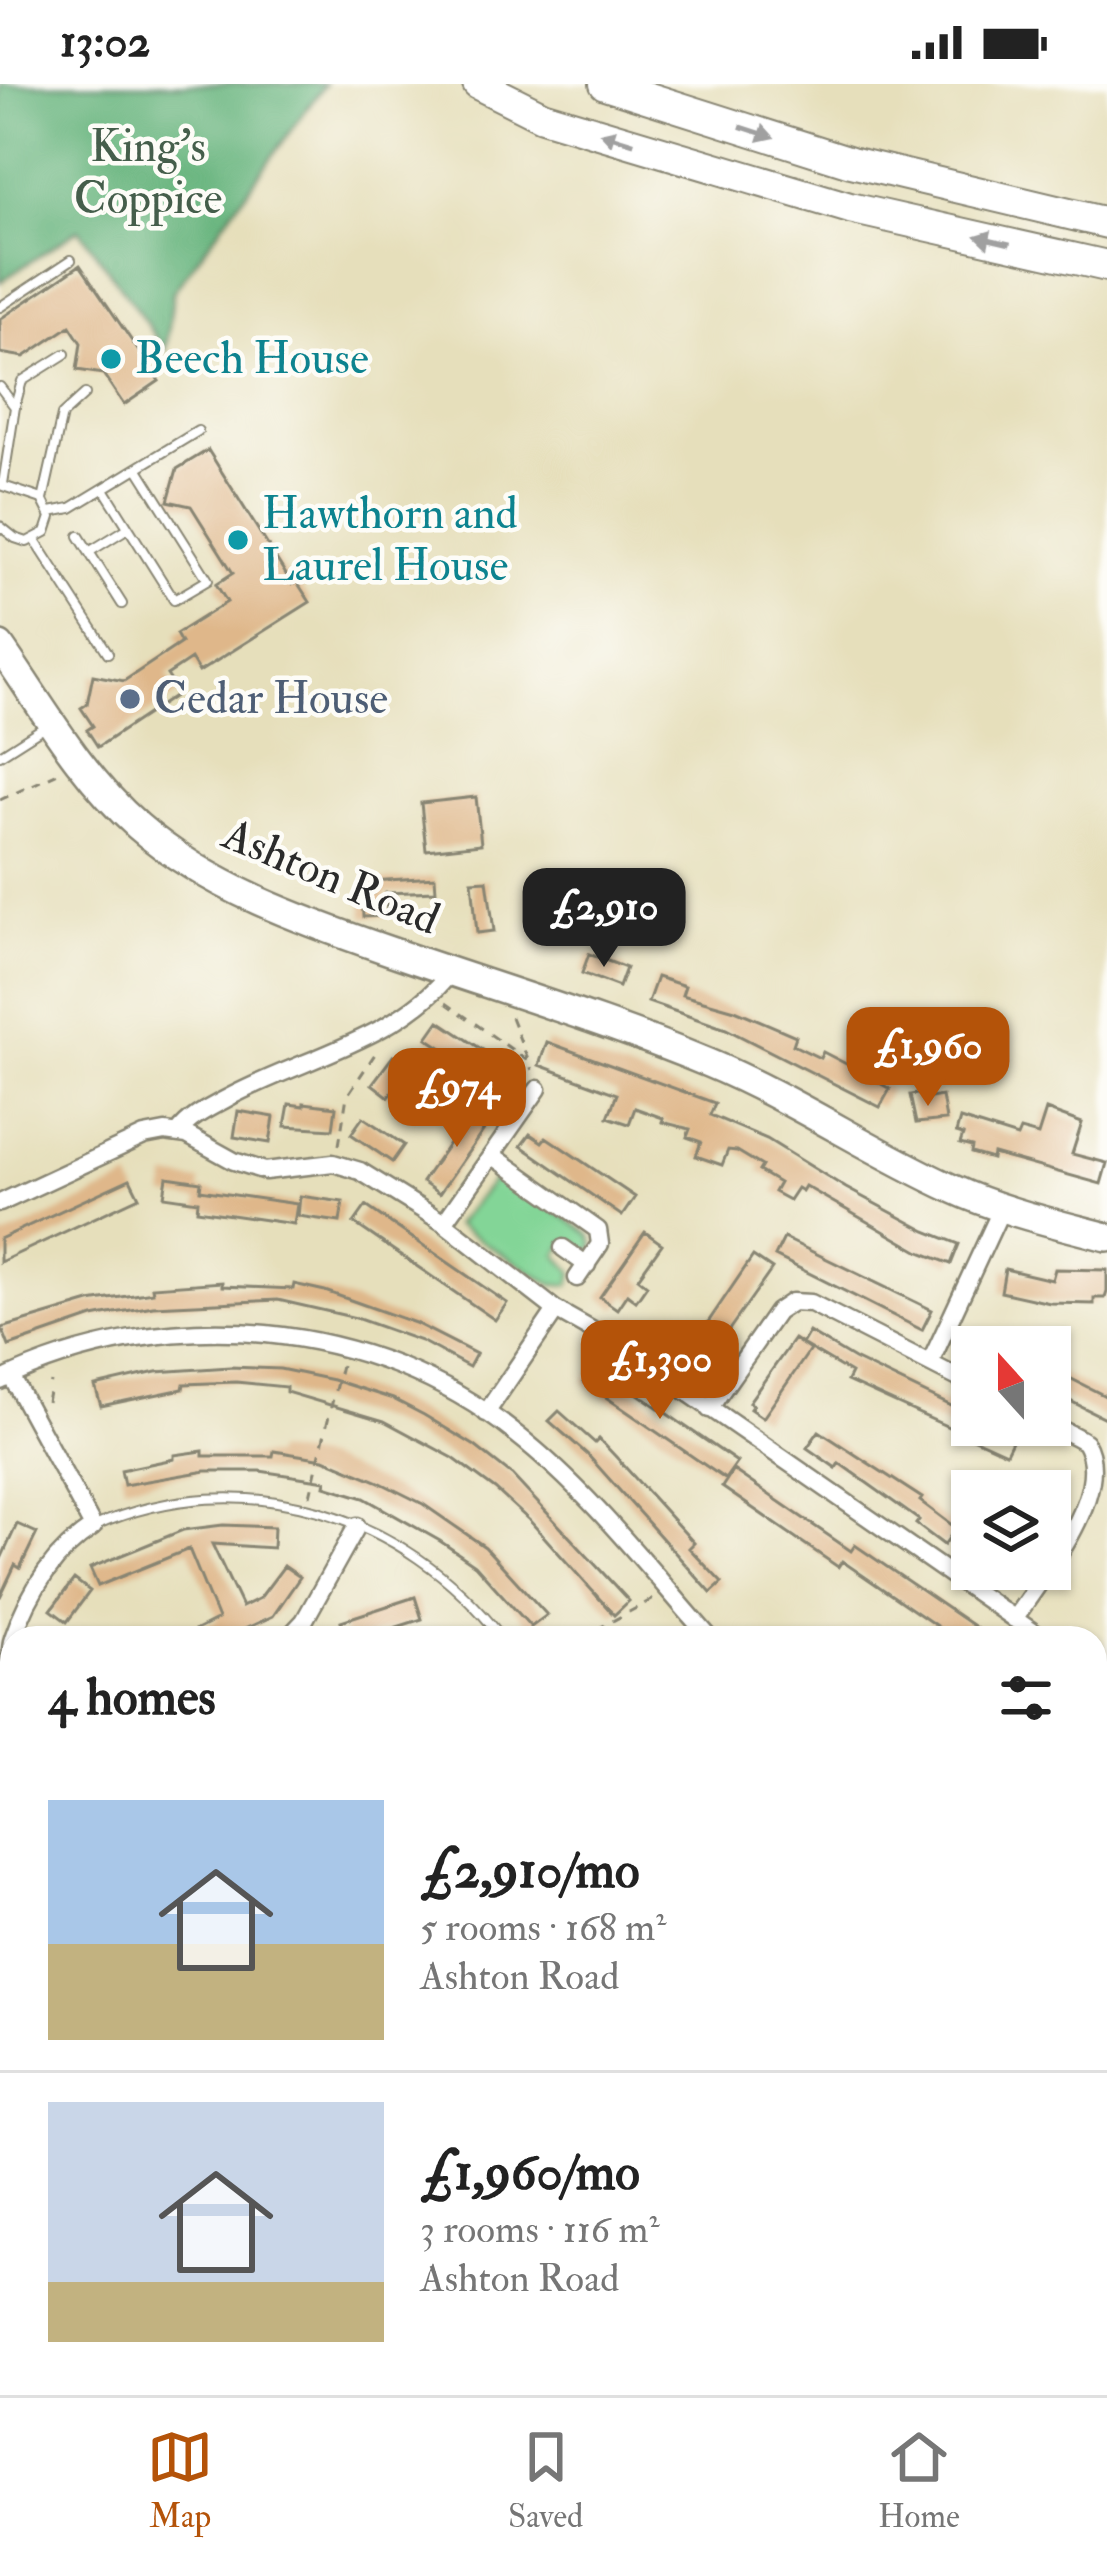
<!DOCTYPE html>
<meta charset="utf-8">
<style>
body{margin:0;font-family:"IM FELL Double Pica",serif;background:#f6f6f6;color:#222;height:100vh;display:flex;flex-direction:column;font-size:45px;white-space:nowrap}
*{box-sizing:border-box;margin:0}
p{font-size:39px;color:#767676}
.icon{flex:none;width:66px;height:66px;fill:none;stroke:currentColor;stroke-width:2;stroke-linecap:round;stroke-linejoin:round}
.map{position:relative;flex:1;overflow:hidden}
.sheet{position:absolute;left:0px;top:1542px;width:1107px;height:771px;display:flex;flex-direction:column;background:#fff;border-radius:36px 36px 0 0;box-shadow:0 3px 9px #0004}
.sheet>*{flex:none}
.needle{width:78px;rotate:339deg}
.tools{position:absolute;left:951px;top:1242px;display:grid;gap:24px}
.tools a{display:grid;place-items:center;width:120px;height:120px;border-radius:0px;background:#fff;box-shadow:0 3px 9px #0004;font-size:60px}
.price{position:absolute;translate:-50% -102px;padding:0 27px;border-radius:24px;background:#b45309;color:#fff;font-size:39px;line-height:78px;filter:drop-shadow(0 3px 6px #0008)}
.price::after{content:'';position:absolute;left:50%;top:72px;width:36px;height:27px;margin-left:-18px;background:inherit;clip-path:polygon(0 0,100% 0,50% 100%)}
.price.current{background:#222;color:#fff}
ul{padding:0;list-style:none}
li{display:flex;align-items:center;gap:36px;height:300px;padding:0 48px}
li+li{border-top:3px solid #e0e0e0}
li span{display:grid;place-items:center;flex:none;width:336px;height:240px;border-radius:0px;color:#555}
li>.icon{margin-inline-start:auto}
span .icon{width:144px;height:144px;fill:#fffc;stroke-width:1}
li b{font-size:51px}
h2{display:flex;justify-content:space-between;align-items:center;height:144px;padding:0 48px;font-size:51px}
.status{display:flex;justify-content:space-between;align-items:center;height:84px;padding:0 60px;background:#fff;direction:ltr}
.status svg{height:33px;fill:currentColor}
.tabs{display:flex;justify-content:space-around;align-items:center;height:168px;border-top:3px solid #e0e0e0;background:#fff;font-size:33px;color:#767676}
.tabs a{display:grid;justify-items:center;gap:6px}
.tabs .current{color:#b45309}
.map>svg:first-child{display:block}
.green{fill:#83d597;stroke:#578061;stroke-width:3}
.forest{fill:#6ab680;stroke:#4a7056;stroke-width:3}
.building{fill:#dfb78a}
.lines{fill:none;stroke-linecap:round;stroke-linejoin:round}
.lane-casing{stroke:#888573;stroke-width:12}
.street-casing{stroke:#888573;stroke-width:21}
.primary-casing{stroke:#888573;stroke-width:32}
.highway-casing{stroke:#888573;stroke-width:34}
.path{stroke:#888573;stroke-width:3;stroke-dasharray:9 9;stroke-linecap:butt}
.lane{stroke:#fff;stroke-width:8}
.street{stroke:#fff;stroke-width:16}
.primary{stroke:#fff;stroke-width:27}
.highway{stroke:#fff;stroke-width:30}
.oneway{fill:#a0a0a0}
.culture-dot{fill:#0f9aa8;stroke:#fdfcf7;stroke-width:4.5}
.service-dot{fill:#5c6f8a;stroke:#fdfcf7;stroke-width:4.5}
.labels{text-anchor:middle;dominant-baseline:central;stroke-width:9;stroke-linejoin:round;paint-order:stroke}
.park-label{font-size:45px;fill:#455e4b;stroke:#fdfcf7}
.culture-label{font-size:45px;fill:#0d838f;stroke:#fdfcf7;text-anchor:start}
.service-label{font-size:45px;fill:#4e5e75;stroke:#fdfcf7;text-anchor:start}
.street-label{font-size:45px;fill:#2b2b2b;stroke:#fdfcf7}
</style>
<div class="status"><b>13:02</b><svg viewBox="0 0 49 12"><path d="M0 12V9h3v3zM5 12V6h3v6zM10 12V3h3v9zM15 12V0h3v12zM26 1h20v11H26zM47 4h2v5h-2z"/></svg></div>
<div class="map">
<svg width="1107" height="2311" viewBox="0 0 1107 2311">
<rect width="100%" height="100%" fill="#fdfcf7"/>
<filter id="ink" filterUnits="userSpaceOnUse"><feTurbulence type="fractalNoise" baseFrequency=".00833" numOctaves="2"/><feDisplacementMap in="SourceGraphic" scale="24" xChannelSelector="R" yChannelSelector="G"/><feConvolveMatrix kernelMatrix="1 2 1 2 8 2 1 2 1" color-interpolation-filters="sRGB"/></filter>
<filter id="wash" filterUnits="userSpaceOnUse"><feTurbulence type="fractalNoise" baseFrequency=".004" numOctaves="4" result="noise"/><feDisplacementMap in="SourceGraphic" scale="48" xChannelSelector="R" yChannelSelector="G"/><feGaussianBlur stdDeviation="2.7" result="paint"/><feColorMatrix in="noise" values="0 0 0 0 0 0 0 0 0 0 0 0 0 0 0 0 0 1.4 0 .05"/><feComposite in="paint" operator="in"/></filter>
<g filter="url(#wash)">
<rect width="100%" height="100%" fill="#e6dfbb"/>
<!-- green -->
<path class="green" d="M500,1088L590,1151L594,1161L586,1170L564,1161L557,1171L573,1188L570,1201H553L455,1141Z
M354,2301H659L670,2311H358Z"/>
<!-- forest -->
<path class="forest" d="M0,0H325L173,208L166,267L79,145L0,198Z"/>
<g id="blocks">
<!-- building -->
<path class="building" d="M80,181L159,297L124,321L103,290L77,286L81,259L70,242L24,273L0,269V235Z
M208,366L292,500L297,498L310,518L199,588L191,575L167,591L179,609L98,663L87,646L93,642L81,624L87,620L93,591L124,597L181,559L176,550L227,518L216,500L233,489L191,422L168,417L177,385Z
M476,713L481,760L426,766L421,719Z
M435,793L436,807L386,809L387,832L363,833L362,810L373,809L372,797Z
M487,796L494,847L477,849L472,797Z
M589,870L626,884L619,903L582,889Z
M657,893L685,902L682,911L735,926L796,952L793,961L820,974L823,968L852,983L890,1005L880,1023L726,945L648,918Z
M439,937L504,980L492,997L427,954Z
M547,958L715,1019L710,1031L767,1055L846,1104L926,1147L959,1160L951,1180L920,1168L805,1102L802,1107L797,1104L789,1116L774,1108L779,1099L759,1087L762,1082L737,1067L728,1066L722,1081L696,1072L701,1058L687,1053L690,1045L662,1038L663,1034L635,1024L629,1040L608,1033L617,1010L539,981Z
M393,972L410,984L389,1013L372,1000Z
M924,1009L925,1015L942,1012L946,1036L916,1039L910,1011Z
M304,1019L336,1023L333,1045L285,1042L289,1020L304,1022Z
M475,1022L492,1034L439,1110L422,1098Z
M1046,1026L1082,1039L1072,1070L1107,1079L1101,1100L993,1070L992,1075L971,1069L972,1063L960,1060L963,1051L956,1049L960,1035L1017,1053L1020,1046L1038,1051Z
M238,1027L274,1033L270,1059L234,1053Z
M363,1033L404,1061L392,1078L351,1050Z
M530,1050L542,1058L546,1053L635,1113L622,1132L521,1062Z
M167,1093L201,1098L200,1106L297,1120L294,1140L197,1126L198,1117L164,1112Z
M130,1095L139,1113L0,1178V1155Z
M300,1112L343,1118L340,1138L298,1132Z
M366,1122L507,1219L495,1236L354,1139Z
M645,1148L662,1160L638,1194L647,1201L636,1217L627,1210L617,1225L600,1213Z
M784,1154L932,1226L922,1246L775,1172Z
M753,1172L772,1185L702,1284L685,1272Z
M1005,1185L1052,1196L1055,1185L1107,1186V1208L1105,1214H1094V1220L1050,1219L1001,1208Z
M222,1198V1202L293,1205L294,1200L325,1207L415,1239L476,1270L469,1283L421,1257L356,1234L278,1216L153,1222L93,1233L9,1262L2,1244L90,1218L153,1208L152,1203Z
M809,1248L854,1275L972,1332V1341H995L1015,1351L1006,1369L847,1297L851,1289L802,1260Z
M794,1255L810,1266L763,1334L750,1325L753,1321L749,1318Z
M596,1281L737,1378L725,1395L584,1298Z
M230,1283L280,1285L333,1296L393,1315L424,1331L475,1362L512,1391L629,1517L614,1531L530,1437L495,1405L453,1374L384,1337L286,1308V1303L236,1298L184,1300L183,1305L101,1322L95,1302L156,1288Z
M1050,1284L1107,1313V1335L1050,1307Z
M559,1327L595,1359L599,1355L616,1373L694,1459L689,1464L722,1499L711,1509L587,1370L549,1337Z
M819,1347L922,1414L920,1417L956,1444L944,1461L916,1440L919,1436L839,1379L836,1384L807,1364Z
M203,1367V1372H273L274,1367L324,1375L377,1397L423,1420L485,1463L547,1531L531,1543L475,1481L440,1457L364,1414L325,1402L326,1397L260,1387H206L124,1401L121,1386L174,1375V1371Z
M733,1386L851,1467L855,1461L991,1554H954L842,1477L838,1483L722,1403Z
M17,1440L37,1449L20,1484L15,1481L0,1513V1477Z
M223,1441L274,1443L273,1464L212,1460L242,1523L260,1514L284,1482L300,1493L273,1532L225,1554H180L218,1535L189,1465L98,1502L90,1484L183,1446Z
M74,1495L90,1507L67,1538L51,1526Z
M415,1513L422,1535L363,1554H346L341,1537Z"/>
</g>
</g>
<g filter="url(#ink)">
<use href="#blocks" fill-opacity="0" stroke="#888573" stroke-width="3"/>
<g class="lines">
<defs>
<path id="lane" d="M0,223L71,176
M0,303L15,323L3,400
M15,322L22,297L65,270
M0,401L42,415L51,433L46,448L27,458L15,454L0,442
M104,405L174,516L208,496L138,385
M43,416L62,331L85,310
M50,428L71,424L198,347
M79,452L122,520
M35,456L108,569
M89,468L128,444
M0,671L44,643
M95,1442C243,1378 405,1428 502,1554
M0,2089L12,2083"/>
<path id="street" d="M179,1048C190,1033 208,1025 224,1016C297,975 397,957 451,888
M492,1071L598,1146L600,1160L577,1194
M0,1119L144,1052L165,1048L187,1051L234,1077L265,1087L333,1079L360,1087L444,1139L556,1226L625,1265L1042,1554
M444,1139L538,1005
M563,1164L587,1181
M930,1279L1002,1124
M11,1292L93,1443C53,1469 28,1510 13,1554
M0,1297C166,1217 371,1234 516,1350C589,1407 649,1485 710,1554
M709,1325L777,1228L792,1218L811,1219L972,1301
M486,1329L556,1226
M1050,1340C1061,1346 1075,1351 1085,1358C1107,1394 1072,1452 1050,1484
M1014,1535L1049,1485
M288,1554L304,1537L357,1442
M12,1557L6,1609L12,1659
M1095,1591L1107,1600
M1095,1957L1107,1949
M0,1995L12,1989
M1095,2026L1107,2044
M1095,2146L1107,2137
M170,2301L176,2311
M347,2301L351,2311
M872,2301L878,2311
M1068,2301L1074,2311
M60,2311L90,2301"/>
<path id="primary" d="M0,562C43,624 81,692 138,742C209,804 303,837 390,867C496,904 605,936 708,979C792,1014 868,1066 951,1104C1000,1127 1054,1139 1107,1153"/>
<path id="highway" d="M478,0L542,32L850,124L1107,182
M605,0L851,78L1107,139"/>
</defs>
<!-- lane casing -->
<use href="#lane" class="lane-casing"/>
<!-- street casing -->
<use href="#street" class="street-casing"/>
<!-- primary casing -->
<use href="#primary" class="primary-casing"/>
<!-- highway casing -->
<use href="#highway" class="highway-casing"/>
<!-- path -->
<path class="path" d="M0,716L58,689
M446,919L528,977
M511,933L532,986
M339,1061L347,1012L379,964
M47,1318L51,1298
M310,1412L341,1281
M581,1554L653,1515"/>
<!-- lane -->
<use href="#lane" class="lane"/>
<!-- street -->
<use href="#street" class="street"/>
<!-- primary -->
<use href="#primary" class="primary"/>
<!-- highway -->
<use href="#highway" class="highway"/>
</g>
<!-- one-way arrows -->
<defs><path id="oneway-solid" d="M-6-.8H1V-3.2L6.5 0L1 3.2V.8H-6Z" transform="scale(3)"/></defs>
<g class="oneway">
<use href="#oneway-solid" transform="translate(757 48) rotate(18)"/>
<use href="#oneway-solid" transform="translate(617 54) rotate(-163)"/>
<use href="#oneway-solid" transform="translate(993 156) rotate(-167)"/>
</g>
</g>
<!-- markers -->
<g class="culture-dot">
<circle cx="111" cy="275" r="12"/>
<circle cx="238" cy="456" r="12"/>
</g>
<circle class="service-dot" cx="130" cy="615" r="12"/>
<g class="labels">
<!-- park labels -->
<g class="park-label">
<text x="148" y="63">King's<tspan x="148" dy="52">Coppice</tspan></text>
</g>
<!-- culture labels -->
<g class="culture-label">
<text x="135" y="275">Beech House</text>
<text x="262" y="430">Hawthorn and<tspan x="262" dy="52">Laurel House</tspan></text>
</g>
<!-- service labels -->
<g class="service-label">
<text x="154" y="615">Cedar House</text>
</g>
<!-- street labels -->
<g class="street-label">
<text transform="translate(331 793) rotate(23)">Ashton Road</text>
</g>
</g>
</svg>
<div class="tools">
<a><svg class="needle" viewBox="-14 -14 28 28"><path d="M0-13l5 13h-10z" fill="#e53935"/><path d="M0 13l5-13h-10z" fill="#767676"/></svg></a>
<a><svg class="icon" aria-label="layers" viewBox="0 0 24 24"><path d="M12 4l9 5-9 5-9-5zM3 14l9 5 9-5"/></svg></a>
</div>
<b class="price current" style="left:604px;top:886px">£2,910</b>
<b class="price" style="left:928px;top:1025px">£1,960</b>
<b class="price" style="left:457px;top:1066px">£974</b>
<b class="price" style="left:660px;top:1338px">£1,300</b>
<section class="sheet">
<h2>4 homes<svg class="icon" aria-label="filters" viewBox="0 0 24 24"><path d="M4 7h16M4 17h16"/><circle cx="9" cy="7" r="2"/><circle cx="15" cy="17" r="2"/></svg></h2>
<ul>
<li><span style="background:linear-gradient(#a9c7e8 60%,#c2b280 0)"><svg class="icon" aria-label="home" viewBox="0 0 24 24"><path d="M3 11l9-7 9 7M6 9v11h12V9"/></svg></span><div><b>£2,910/mo</b><p>5 rooms · 168 m²</p><p>Ashton Road</p></div></li>
<li><span style="background:linear-gradient(#c9d6e8 75%,#c2b280 0)"><svg class="icon" aria-label="home" viewBox="0 0 24 24"><path d="M3 11l9-7 9 7M6 9v11h12V9"/></svg></span><div><b>£1,960/mo</b><p>3 rooms · 116 m²</p><p>Ashton Road</p></div></li>
</ul>
</section>
</div>
<nav class="tabs">
<a class="current"><svg class="icon" aria-label="map" viewBox="0 0 24 24"><path d="M3 6l6-2 6 2 6-2v14l-6 2-6-2-6 2zM9 4v14M15 6v14"/></svg>Map</a>
<a><svg class="icon" aria-label="saved" viewBox="0 0 24 24"><path d="M7 4h10v16l-5-4-5 4z"/></svg>Saved</a>
<a><svg class="icon" aria-label="home" viewBox="0 0 24 24"><path d="M3 11l9-7 9 7M6 9v11h12V9"/></svg>Home</a>
</nav>
